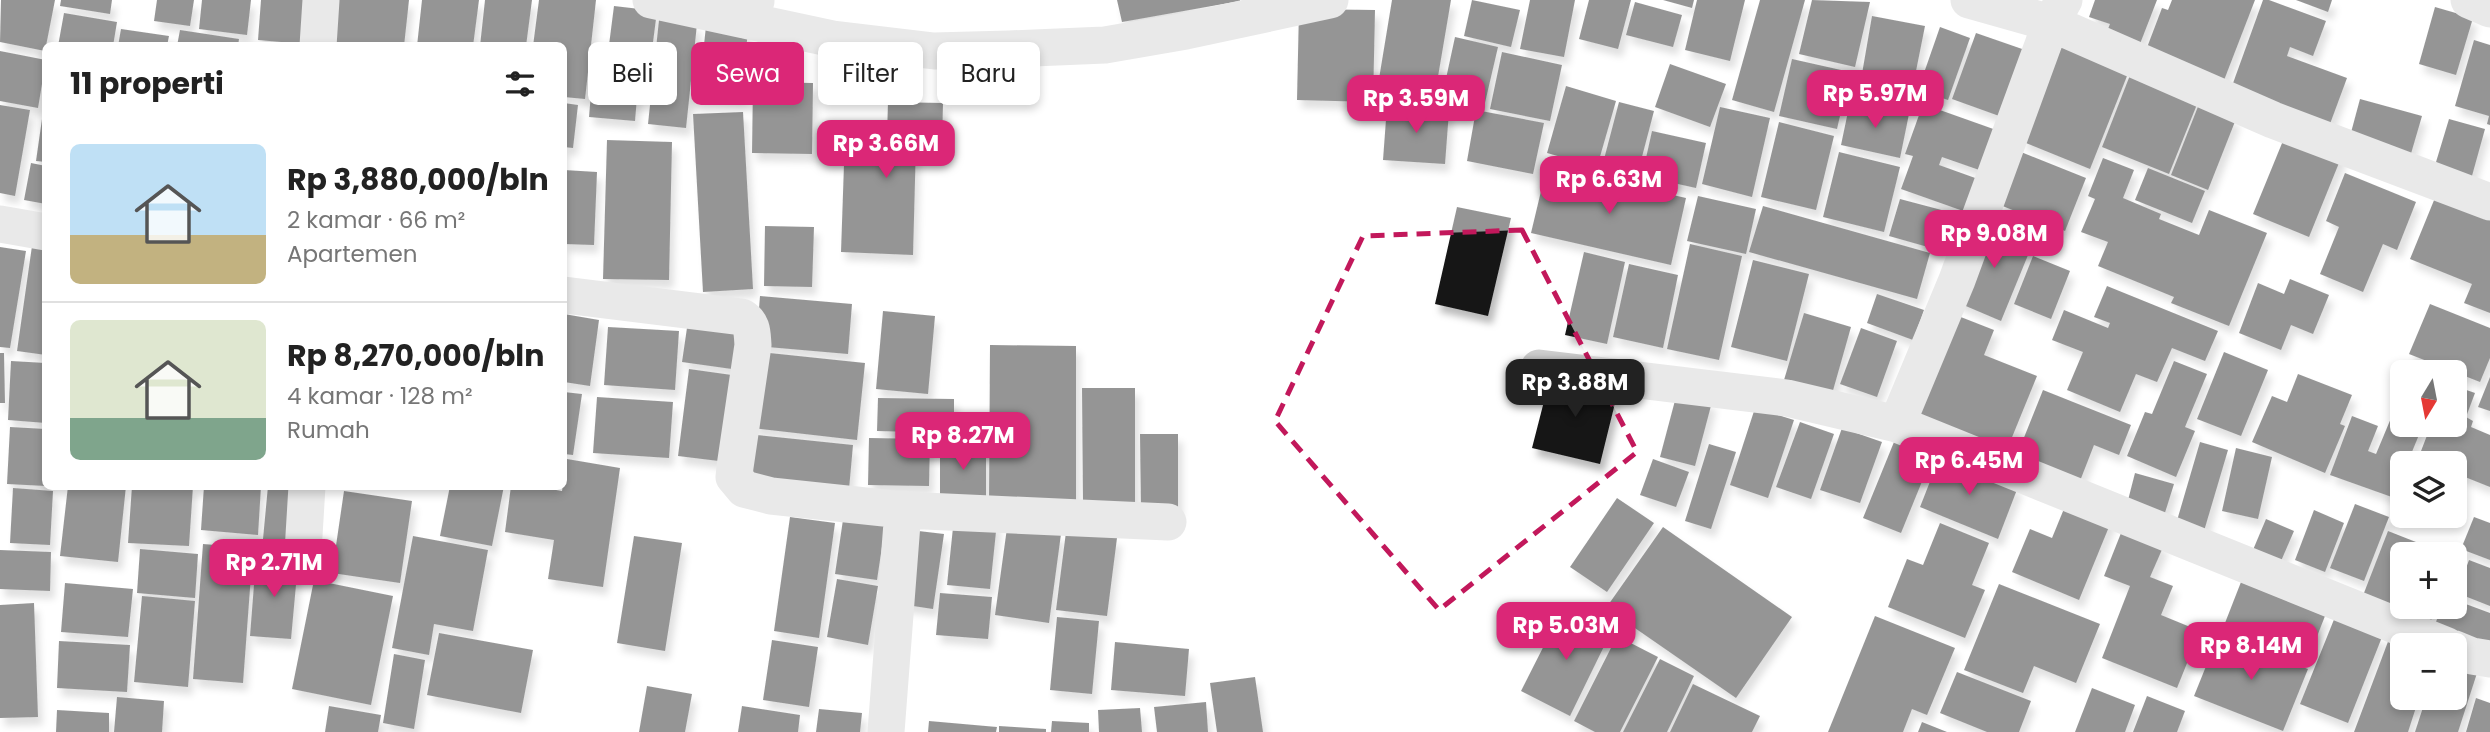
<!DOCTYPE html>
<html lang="id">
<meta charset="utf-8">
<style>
body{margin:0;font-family:Poppins,sans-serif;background:#f2f2f2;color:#222;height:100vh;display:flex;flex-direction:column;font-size:26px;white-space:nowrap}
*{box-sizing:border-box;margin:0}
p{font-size:23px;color:#767676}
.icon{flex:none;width:38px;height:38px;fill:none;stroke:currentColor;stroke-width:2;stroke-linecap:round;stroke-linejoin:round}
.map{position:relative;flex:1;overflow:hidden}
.side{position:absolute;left:42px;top:42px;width:525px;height:448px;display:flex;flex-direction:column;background:#fff;border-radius:10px;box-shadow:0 4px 10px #0003}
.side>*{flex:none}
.guide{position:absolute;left:588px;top:42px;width:665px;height:63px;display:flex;gap:14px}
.needle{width:46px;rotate:190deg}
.buttons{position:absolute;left:2390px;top:360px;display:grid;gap:14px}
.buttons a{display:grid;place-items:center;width:77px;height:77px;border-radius:10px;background:#fff;box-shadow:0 4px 10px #0003;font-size:35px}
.price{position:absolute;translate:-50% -60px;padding:0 16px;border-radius:14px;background:#db2777;color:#fff;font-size:23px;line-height:46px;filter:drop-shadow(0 2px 4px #0008)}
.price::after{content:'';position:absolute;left:50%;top:42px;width:21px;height:16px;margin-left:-10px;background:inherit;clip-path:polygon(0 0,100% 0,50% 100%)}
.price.on{background:#222;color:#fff}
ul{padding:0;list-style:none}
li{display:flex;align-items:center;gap:21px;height:175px;padding:0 28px}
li+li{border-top:2px solid #e0e0e0}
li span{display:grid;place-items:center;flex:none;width:196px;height:140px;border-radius:10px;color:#555}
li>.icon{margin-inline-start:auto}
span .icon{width:84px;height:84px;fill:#fffc;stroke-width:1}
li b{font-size:30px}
h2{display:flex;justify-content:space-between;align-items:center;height:84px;padding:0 28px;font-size:30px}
.pill{padding:0 24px;border-radius:10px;background:#fff;box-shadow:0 4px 10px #0003;font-size:24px;line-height:63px}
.pill.on{background:#db2777;color:#fff}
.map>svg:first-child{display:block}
.building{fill:#181818;filter:url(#shadow)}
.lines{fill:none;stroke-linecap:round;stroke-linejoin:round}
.street{stroke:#cecece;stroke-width:37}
.marked{fill:none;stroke:#c2185b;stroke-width:5;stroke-dasharray:14 9;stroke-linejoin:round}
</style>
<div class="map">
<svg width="2490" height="732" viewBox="0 0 2490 732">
<defs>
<filter id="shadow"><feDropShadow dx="4.5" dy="8" stdDeviation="3.5" flood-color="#0004"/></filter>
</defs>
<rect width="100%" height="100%" fill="#fff"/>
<!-- building -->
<path class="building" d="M1,0H55L45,51L0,42Z
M61,0H112L110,14L60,6Z
M157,0H194L190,26L154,21Z
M202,0H251L247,35L199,29Z
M261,0H308L304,44L258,40Z
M335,0H409L404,46H330Z
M422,0H479L473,46H417Z
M485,0H532L526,46H480Z
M539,0H596L585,99L564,97V46H533Z
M1117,0H1240V1L1122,22Z
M1392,0H1451L1433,106L1376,97Z
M1472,0L1520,10L1511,47L1464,36Z
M1530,0H1575L1564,57L1520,49Z
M1589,0H1631L1618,49L1579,39Z
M1663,0H1694L1692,8Z
M1697,0H1745L1730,61L1685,50Z
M1760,0H1805L1774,112L1732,100Z
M1812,0L1870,2L1855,67L1799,54Z
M2095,0H2157L2138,49L2105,36L2110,24L2089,17Z
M2172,0H2255L2221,88L2143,58L2162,8L2168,10Z
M2263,0H2269L2326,21L2313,56L2290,47L2287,56L2347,78L2327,132L2228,97Z
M2296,0H2332L2328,12Z
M1635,2L1682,15L1673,47L1626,35Z
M614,6L657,11L648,81L605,76Z
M2435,7L2473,18L2456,75L2419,64Z
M1299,9L1375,10L1373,102L1297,100Z
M64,13L117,22L113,46H58Z
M1872,16L1925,26L1910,101L1859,91Z
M659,20L697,24L686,128L648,124Z
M706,26L748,31L741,97L699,92Z
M1940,27L1970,38L1948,100L1918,90Z
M121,29L169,36L167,46H118Z
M180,30L239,39L238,46H177Z
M1976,33L2025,50L2002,117L1952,99Z
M1455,37L1498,47L1484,107L1442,97Z
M2474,40L2490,45V125L2487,124L2489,116L2455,106Z
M2060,44L2129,71L2090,169L2021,141Z
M0,51L46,60L38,108L0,101Z
M1502,52L1562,65L1550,121L1490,109Z
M1792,59L1850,72L1837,129L1779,116Z
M1670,64L1726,84L1710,127L1655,107Z
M2132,70L2200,97L2169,174L2102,147Z
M592,81L638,85L635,121L589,117Z
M753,82L813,83L812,154L752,153Z
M1566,86L1616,101L1597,167L1547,153Z
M2360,99L2422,116L2410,157L2349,140Z
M888,102L943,103L942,144L916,143L913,255L841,252L845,135L887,136Z
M1619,102L1654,111L1638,172L1603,163Z
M1850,102L1909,114L1900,158L1841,145Z
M564,103L578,105L573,148L564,147Z
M1923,104L1999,131L1985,172L1942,157L1939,165L1978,179L1966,212L1901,189L1913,156L1905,154Z
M2199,104L2236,119L2208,190L2171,175Z
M0,105L30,110L15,196L0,193Z
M44,105H46V162L36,161Z
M1387,106L1449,111L1445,164L1383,160Z
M1720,107L1770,118L1752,197L1702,184Z
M1476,110L1544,123L1533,174L1467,161Z
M743,112L753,289L703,292L693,114Z
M2449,119L2485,129L2470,183L2433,172Z
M1779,122L1834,136L1816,210L1761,197Z
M1652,131L1706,143L1696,188L1642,176Z
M2287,131L2343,153L2309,237L2253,214Z
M607,140L672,142L669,280L603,279Z
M1839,152L1900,167L1884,232L1823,217Z
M2021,152L2086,178L2065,231L2000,205Z
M2103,158L2134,170L2123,198L2161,214L2159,219L2199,235L2209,210L2267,233L2229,326L2171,303L2174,297L2098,266L2108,242L2081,232L2095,199L2088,196Z
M31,163L46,166V204L24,200Z
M1547,166L1686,198L1671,265L1531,233Z
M2148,168L2205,191L2192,223L2135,200Z
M564,170L597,172L594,245L564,244Z
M2345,173L2416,202L2397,250L2383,244L2363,292L2320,274L2339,227L2326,221Z
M2439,188L2490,209V313L2464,303L2472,284L2410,259Z
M1698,196L1756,209L1746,254L1687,241Z
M1900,199L1953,213L1942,251L1889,236Z
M1763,206L1930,253L1917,299L1749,252Z
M1457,207L1511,218L1488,316L1435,304Z
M1987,219L2035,238L2001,321L1954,301Z
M765,226L814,227L812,287L764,286Z
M1690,244L1742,256L1719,360L1667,349Z
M32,246L46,248V355L17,351Z
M0,247L26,251L10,348L0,347Z
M1584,252L1625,262L1607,344L1565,335Z
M2033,256L2070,271L2051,319L2014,304Z
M1753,260L1809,274L1787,361L1731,347Z
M1629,264L1678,275L1663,348L1613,337Z
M2290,279L2329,295L2313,334L2291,325L2281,350L2239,333L2258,283L2284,294Z
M2107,286L2218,331L2205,361L2172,348L2157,382L2136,374L2120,412L2067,390L2083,352L2052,340L2064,310L2108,328L2110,323L2094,317Z
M1877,294L1924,310L1913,340L1867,323Z
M760,296L852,304L848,354L756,346Z
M2430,304L2490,328V358L2480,382L2409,354Z
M883,311L935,316L928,394L876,389Z
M1948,312L1994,330L1984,355L2037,376L2006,452L1908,413Z
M1804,313L1851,327L1832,394L1784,380Z
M564,314L599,320L590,386L564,382Z
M688,321L745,329L739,370L682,362Z
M608,327L679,331L675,390L604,385Z
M1861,328L1897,341L1877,397L1840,384Z
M990,345L1076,346V502H989Z
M760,352L865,363L857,440L752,428Z
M2224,352L2268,370L2241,436L2197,419Z
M0,353H4L5,403H0Z
M11,361L46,363V423L8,420Z
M2174,361L2207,374L2185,427L2195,431L2176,477L2127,456L2145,412L2152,414Z
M689,369L739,376L727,462L678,456Z
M1551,374L1618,391L1600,464L1532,448Z
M2298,374L2352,395L2340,424L2345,426L2325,473L2252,442L2272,396L2287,402Z
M2490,377V411L2478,407Z
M2455,386L2475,393L2466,417L2473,421L2471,427L2490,435V487L2455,473V464H2416L2431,425H2455Z
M1082,388H1135V503H1083Z
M2043,390L2131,425L2119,455L2094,445L2080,481L2017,455Z
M564,392L582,394L573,455L564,454Z
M1677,393L1712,402L1695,466L1660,457Z
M597,397L673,402L669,458L593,453Z
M878,398L954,399V433L877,431Z
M1755,408L1794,420L1768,498L1730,485Z
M2394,411L2403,415V425H2423L2407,464H2403V501L2330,475L2352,416L2378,426L2368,451L2376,454Z
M1800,422L1834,434L1811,499L1776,487Z
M10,427L46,429V486L7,484Z
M1842,428L1882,442L1860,503L1820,490Z
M747,434L853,445L849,489L743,477Z
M1140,434H1178V509H1141Z
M869,438L930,439L929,486L868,485Z
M940,440H986V503H940Z
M1894,442L1932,457L1901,533L1863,518Z
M2200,442L2228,450L2204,531L2176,524Z
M1709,444L1736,452L1711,529L1685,521Z
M2236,448L2272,457L2258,519L2222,511Z
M1940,456L2018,487L1998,539L1920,507Z
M567,459L620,468L603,587L548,579L554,540L505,532L511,486H533L562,491Z
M1653,459L1689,472L1676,507L1640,495Z
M2135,473L2174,484L2163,519L2126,508Z
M68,486H126L118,562L60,556Z
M132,486H193L189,546L128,543Z
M204,486H261L258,535L201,530Z
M268,486H306L300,542L263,539Z
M450,486H504L492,546L440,536Z
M13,488L53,491L50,545L10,543Z
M344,491L412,501L400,583L332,573Z
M1617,498L1654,523L1607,592L1570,567Z
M2068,499L2113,517L2079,600L2012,572L2030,529L2052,538Z
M2355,504L2389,517L2364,581L2330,568Z
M2314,510L2344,523L2325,572L2295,560Z
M844,513L886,520L877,580L835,574Z
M790,517L835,523L819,638L774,631Z
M2474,517L2490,523V560L2461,549Z
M954,518L997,522L990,589L947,585Z
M2266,519L2294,531L2278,568L2250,557Z
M1940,523L1989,543L1972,585L1985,590L1965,638L1888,607L1907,559L1923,565Z
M1663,527L1792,617L1736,698L1606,608Z
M1007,528L1061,534L1049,623L995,615Z
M2123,528L2164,545L2150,577L2173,586L2161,615L2200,631L2177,688L2102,658L2130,586L2104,576Z
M910,530L944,534L933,609L900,604Z
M2388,531L2421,544L2418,551L2428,555H2403V607H2436L2429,626L2362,598Z
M1066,532L1117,538L1107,616L1056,610Z
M413,536L488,550L473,631L434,624L429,655L392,648Z
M634,536L682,543L665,651L617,643Z
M203,544L253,548L243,683L193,679Z
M140,549L198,554L195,598L137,593Z
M0,550L51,552L50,591L0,589Z
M256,559L298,563L291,639L250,636Z
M2469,560L2490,568V606L2457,593Z
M837,579L878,586L868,645L827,637Z
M314,580L393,596L371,705L292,689Z
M2241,582L2325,616L2309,657L2225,623Z
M65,583L133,589L128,637L61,632Z
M1999,584L2100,624L2076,683L2034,666L2023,693L1964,670Z
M940,593L992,597L988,639L936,635Z
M142,596L195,601L188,687L134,682Z
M2455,600L2490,613V651L2433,629L2442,607H2455Z
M34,603L38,717L0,718V605Z
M1563,608L1611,632L1570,716L1521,691Z
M1875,616L1955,648L1927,715L1912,709L1903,732H1828Z
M1057,617L1099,621L1092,694L1050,690Z
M2335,617L2382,637L2348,723L2300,704Z
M439,633L533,650L521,713L427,695Z
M2219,634L2308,669L2283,731L2194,696Z
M1617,636L1658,657L1620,732H1595L1574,721Z
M2389,639L2403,644V698H2419L2408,732H2354Z
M772,640L818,647L809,707L763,700Z
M59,641L130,645L127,692L57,688Z
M1115,642L1189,649L1185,696L1111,690Z
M394,654L425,660L414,729L383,723Z
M1660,659L1694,676L1667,732H1623Z
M2455,663L2478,670L2458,732H2415L2426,698H2455Z
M1957,672L2031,701L2019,732H1987L1940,713Z
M1255,677L1263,732H1217L1210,683Z
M1693,684L1760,716L1752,732H1670Z
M647,686L692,694L685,732H639Z
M2092,688L2135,705L2125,732H2075Z
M2147,696L2185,711L2177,732H2133Z
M117,697L164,701L162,732H114Z
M2476,698L2490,703V732H2466Z
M1206,702L1208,732H1157L1154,707Z
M329,706L381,715L378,732H325Z
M742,706L800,715L798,732H738Z
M1140,708L1142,732H1099L1098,710Z
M819,709L862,713L860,732H816Z
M57,710L109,713V732H56Z
M929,721L997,727L996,732H928Z
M1052,721L1089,723V732H1051Z
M1922,722L1947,732H1918Z
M999,726L1046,729V732H999Z"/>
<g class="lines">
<!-- street -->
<path class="street" d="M651,0L744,20L756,1
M1969,0L2051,23L2273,120L2490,202
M2064,0L2051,23L1957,280L1897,424L2447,646
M2469,0L2490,9
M744,20L833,39L934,51L1009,49L1105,45L1186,31L1330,0
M318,46L321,0
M0,224L46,232
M564,295L742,317C753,324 752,333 753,345L735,467L734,477L744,489L771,496L903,510L886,732
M1539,368L1787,398L1897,424
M903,510L1168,522
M303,552L307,486
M2455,649L2472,656L2490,659"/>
</g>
<!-- marked area -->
<path d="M0 0H2490V732H0ZM1522,230L1637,452L1439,610L1275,421L1363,236Z" fill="#fff" fill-opacity=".55" fill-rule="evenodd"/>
<path class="marked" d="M1522,230L1637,452L1439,610L1275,421L1363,236Z"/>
</svg>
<div class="buttons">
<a><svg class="needle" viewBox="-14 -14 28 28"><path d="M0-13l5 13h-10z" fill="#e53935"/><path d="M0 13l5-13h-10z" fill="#767676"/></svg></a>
<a><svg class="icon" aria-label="layers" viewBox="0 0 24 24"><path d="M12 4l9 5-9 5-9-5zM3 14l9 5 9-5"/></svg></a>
<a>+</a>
<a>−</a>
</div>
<b class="price" style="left:1875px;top:130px">Rp 5.97M</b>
<b class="price" style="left:1416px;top:135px">Rp 3.59M</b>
<b class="price" style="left:886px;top:180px">Rp 3.66M</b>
<b class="price" style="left:1609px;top:216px">Rp 6.63M</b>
<b class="price" style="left:1994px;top:270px">Rp 9.08M</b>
<b class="price on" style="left:1575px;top:419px">Rp 3.88M</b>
<b class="price" style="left:963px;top:472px">Rp 8.27M</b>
<b class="price" style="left:1969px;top:497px">Rp 6.45M</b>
<b class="price" style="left:274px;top:599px">Rp 2.71M</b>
<b class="price" style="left:1566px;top:662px">Rp 5.03M</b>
<b class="price" style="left:2251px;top:682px">Rp 8.14M</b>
<div class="guide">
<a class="pill">Beli</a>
<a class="pill on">Sewa</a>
<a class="pill">Filter</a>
<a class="pill">Baru</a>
</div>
<section class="side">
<h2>11 properti<svg class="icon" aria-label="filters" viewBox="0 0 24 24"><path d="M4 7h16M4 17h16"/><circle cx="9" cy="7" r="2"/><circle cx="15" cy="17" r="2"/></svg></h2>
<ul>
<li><span style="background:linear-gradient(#bfe0f5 65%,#c2b280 0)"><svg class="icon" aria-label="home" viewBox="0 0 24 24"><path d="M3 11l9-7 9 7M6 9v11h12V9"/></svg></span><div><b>Rp 3,880,000/bln</b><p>2 kamar · 66 m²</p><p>Apartemen</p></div></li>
<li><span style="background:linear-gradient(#dfe7d0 70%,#7fa58c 0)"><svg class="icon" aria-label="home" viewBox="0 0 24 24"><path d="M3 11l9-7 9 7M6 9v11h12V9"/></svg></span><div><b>Rp 8,270,000/bln</b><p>4 kamar · 128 m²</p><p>Rumah</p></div></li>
</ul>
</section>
</div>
